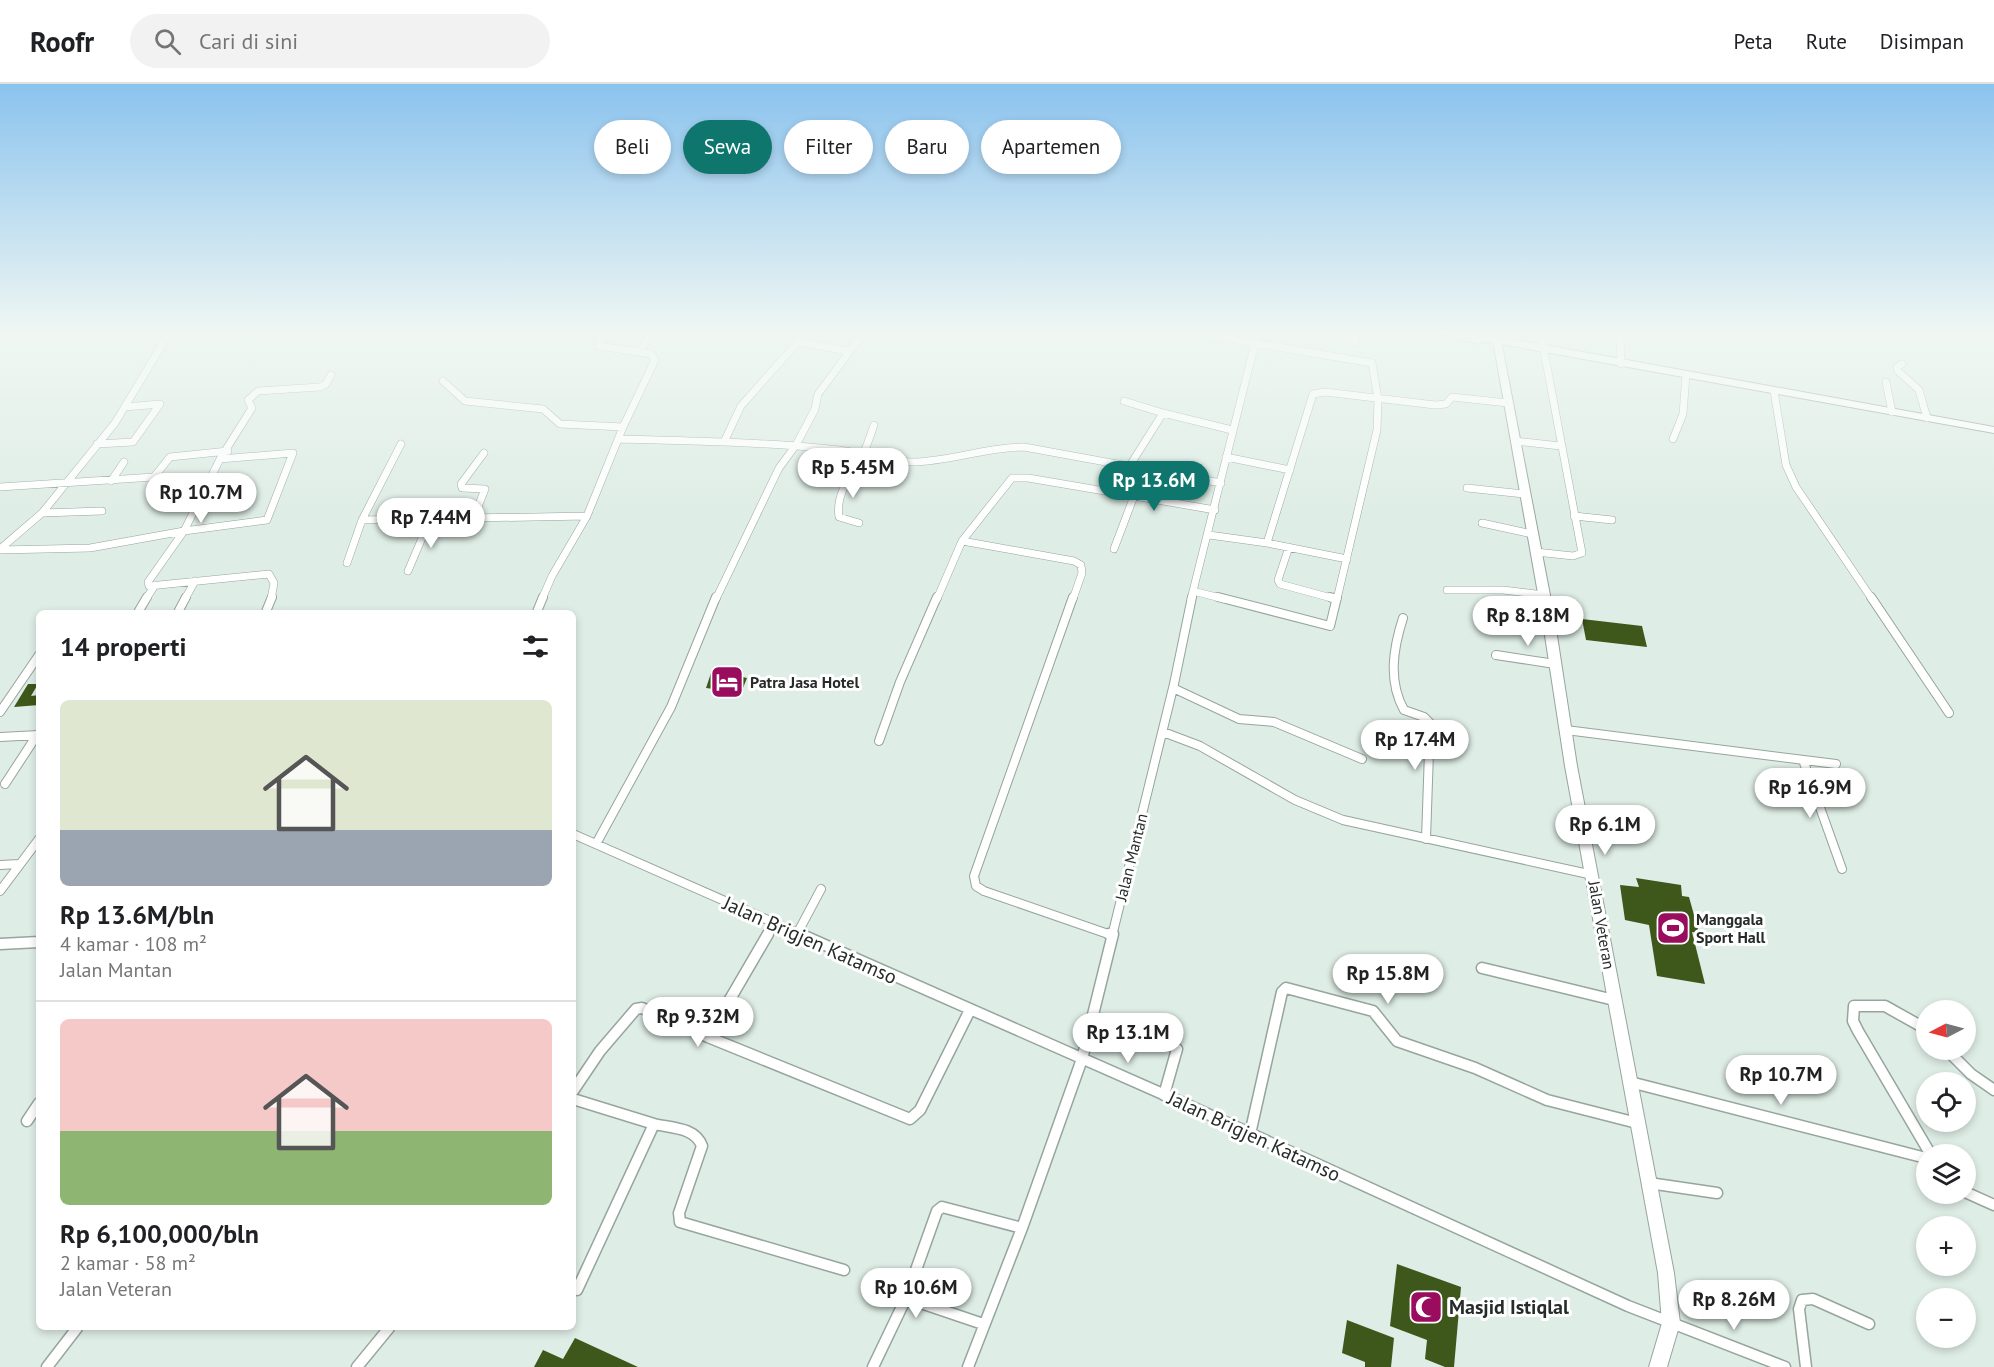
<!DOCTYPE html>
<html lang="id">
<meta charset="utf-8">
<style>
body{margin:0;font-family:"PT Sans",sans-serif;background:#f2f2f2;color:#202124;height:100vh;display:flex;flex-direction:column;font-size:22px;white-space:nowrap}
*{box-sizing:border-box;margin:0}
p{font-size:20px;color:#757577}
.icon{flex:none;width:33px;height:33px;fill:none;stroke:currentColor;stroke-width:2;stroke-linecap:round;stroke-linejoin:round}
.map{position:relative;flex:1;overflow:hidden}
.details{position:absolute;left:36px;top:526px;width:540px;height:720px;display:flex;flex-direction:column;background:#fff;border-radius:9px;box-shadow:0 3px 9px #0003}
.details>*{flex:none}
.guide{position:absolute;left:594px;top:36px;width:570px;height:54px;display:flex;gap:12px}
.needle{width:39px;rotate:264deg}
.tools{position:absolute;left:1916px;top:916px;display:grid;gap:12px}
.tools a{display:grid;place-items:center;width:60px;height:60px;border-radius:50%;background:#fff;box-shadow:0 3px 9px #0003;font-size:30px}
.price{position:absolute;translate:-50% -51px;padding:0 14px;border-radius:21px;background:#fff;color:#222;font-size:20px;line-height:39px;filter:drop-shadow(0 2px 3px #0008)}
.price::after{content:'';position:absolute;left:50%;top:36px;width:18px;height:14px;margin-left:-9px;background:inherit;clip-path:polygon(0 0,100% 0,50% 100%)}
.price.active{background:#0f766e;color:#fff}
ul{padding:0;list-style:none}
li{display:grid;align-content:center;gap:12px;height:318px;padding:0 24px}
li+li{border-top:2px solid #e0e0e0}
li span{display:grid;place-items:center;height:186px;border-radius:9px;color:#555}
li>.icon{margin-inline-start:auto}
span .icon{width:108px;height:108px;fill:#fffc;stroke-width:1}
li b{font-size:26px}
h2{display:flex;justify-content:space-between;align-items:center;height:72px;padding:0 24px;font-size:26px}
.chip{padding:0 21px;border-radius:27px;background:#fff;box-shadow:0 3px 9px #0003;font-size:21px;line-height:54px}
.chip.active{background:#0f766e;color:#fff}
header{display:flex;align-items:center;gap:36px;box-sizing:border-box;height:84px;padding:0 30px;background:#fff;border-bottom:2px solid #e0e0e0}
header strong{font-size:28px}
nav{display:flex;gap:33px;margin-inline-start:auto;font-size:21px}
.search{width:420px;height:54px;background:#f2f2f2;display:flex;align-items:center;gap:15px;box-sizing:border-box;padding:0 21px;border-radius:33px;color:#757577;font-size:22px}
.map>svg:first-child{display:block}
.building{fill:#3e571b}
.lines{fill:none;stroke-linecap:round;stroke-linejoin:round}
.street-far2-casing{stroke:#96a59d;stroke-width:8}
.street-far1-casing{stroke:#96a59d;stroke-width:10}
.street-casing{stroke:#96a59d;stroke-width:13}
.secondary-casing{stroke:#96a59d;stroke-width:2}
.highway-casing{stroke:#96a59d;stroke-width:2}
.street-far2{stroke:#fff;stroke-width:7}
.street-far1{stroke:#fff;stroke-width:8}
.street{stroke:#fff;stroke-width:10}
.secondary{fill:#fff;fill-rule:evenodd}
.highway{fill:#fff;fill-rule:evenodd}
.labels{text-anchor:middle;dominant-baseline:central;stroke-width:6;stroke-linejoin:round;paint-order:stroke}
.poi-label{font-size:16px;font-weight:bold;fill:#262c29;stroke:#fff;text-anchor:start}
.street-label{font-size:16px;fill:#262c29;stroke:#fff}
.near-street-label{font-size:20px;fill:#262c29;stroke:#fff}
.near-poi-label{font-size:20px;font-weight:bold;fill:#262c29;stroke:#fff;text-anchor:start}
</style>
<header>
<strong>Roofr</strong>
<div class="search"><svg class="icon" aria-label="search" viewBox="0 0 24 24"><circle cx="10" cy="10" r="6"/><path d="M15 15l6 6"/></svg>Cari di sini</div>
<nav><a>Peta</a><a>Rute</a><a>Disimpan</a></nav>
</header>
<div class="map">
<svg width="1994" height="1283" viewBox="0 0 1994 1283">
<rect width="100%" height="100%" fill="#deede5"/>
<!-- building -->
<path class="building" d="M1582,535L1642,542L1647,563L1586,556Z
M712,586L747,594L743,604L731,603L729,607L706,604Z
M28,600H38L31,612L39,611V621L14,623Z
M1636,794L1681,801L1682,812L1689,813L1699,849L1692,848L1705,900L1657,892L1649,841L1625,836L1620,801L1639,803Z
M1397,1180L1461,1203L1454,1283H1445L1425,1275L1427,1256L1390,1242Z
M1347,1236L1394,1254L1391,1283H1365V1278L1342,1269Z
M575,1254L638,1283H534L543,1266L563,1275Z"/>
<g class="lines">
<defs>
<path id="street-far2" d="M1208,251L1372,279L1378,315L1377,346L1337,515
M1620,251L1621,280
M798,258L848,267
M1355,259L1356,251
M639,268L651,251
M1902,280L1897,283L1898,287L1919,306L1927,334
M443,297L465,317L543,325L560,340L623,343
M1886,298L1892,328
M1774,307L1786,381L1796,403L1872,515
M1124,317L1163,329
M619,355C689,357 760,358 830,365C857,367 883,377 911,378C949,378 985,363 1024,363L1221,399
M1673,355L1683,330L1686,291
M1515,357L1561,362
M724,358L741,322L804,251
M97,360L133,358L160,320L125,323
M1226,373L1290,386
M1129,383L1163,329L1232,346
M111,397L124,378
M0,403L154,393L170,373L228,367
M1467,404L1524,410
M42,429L102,427
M1574,432L1612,436
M474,433L485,405L462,404L461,400L484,369
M362,436L587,432
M859,439L839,433C835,408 854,388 864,368C868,359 871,350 874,341
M1482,439L1532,450
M1209,451L1267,459
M962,457L1012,394H1028L1134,412
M1289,463L1278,496L1280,500L1335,515
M0,465L42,429L115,339L168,251
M1114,465L1134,412L1215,426
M0,466L90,464L184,447L267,436L293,369L220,375
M1536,468L1573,472L1582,469L1541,251
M1347,475L1267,459L1313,310L1325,308L1435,321L1446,320L1452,313L1508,319
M347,479L362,436L401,360
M408,487L431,433
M1447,506H1503L1544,511
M1193,507L1224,515
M146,515L155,501
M185,515L195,497
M271,515L274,499L269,490L149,502L148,498L184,447L220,375L252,324L248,316L258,307L320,303L326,300L331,291
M542,515L552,492L587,432L623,343L655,276L651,270L599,262L603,251
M716,515L779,384L796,361L815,325L818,310L862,251
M937,515L962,457L1074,477L1081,481L1082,489L1073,515
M1191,515L1257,251"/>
<path id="street-far1" d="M1073,513L974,792L976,802L984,807L1111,851
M1218,513L1330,542L1337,513
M1330,513L1336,515
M1871,513L1949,629
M137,530L147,513
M177,530L186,513
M265,530L272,513
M536,530L543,513
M1403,534C1393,565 1388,597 1404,626L1424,633L1430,639L1426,755
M1496,571L1555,580
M1173,604L1239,635L1274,638L1362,675
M0,628L39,571
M1566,646L1836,680
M1163,648L1200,662L1295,716L1343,736L1593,791
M0,653L39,651
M879,657L900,598L937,513
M1803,676L1842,785
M5,700L37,651
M573,750L804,852
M596,760L671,623L716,513
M0,781L19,780
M0,807L39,755
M797,850L821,805
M767,852L774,840
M1112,852L1174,600L1192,513"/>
<path id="street" d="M800,850L1190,1022L1628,1222L1785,1283
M1109,850L1111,851
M0,860L39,858
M1482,884L1614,916
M1926,945L1885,922H1854L1853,937L1858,947L1931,1071
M708,953L910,1035L920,1026L970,926
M1947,966L1971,990L1994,1006
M1630,998L1926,1074
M573,1007L600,967L636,925L642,924L708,953L768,850
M1164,1011L1177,965
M573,1015L654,1040L577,1206
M27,1037L39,1019
M654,1040C671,1044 695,1043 702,1062L679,1129L680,1138L844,1186
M1250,1050L1282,908L1286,904L1373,927L1397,957L1475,984L1547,1016L1637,1039
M1649,1099L1717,1109
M1965,1108L1994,1121
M906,1214L937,1127L942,1123L1022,1144
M47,1283L77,1244
M357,1283L389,1244
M873,1283L906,1214L983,1240
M968,1283L1022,1144L1082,975L1113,850
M1806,1283L1799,1225L1802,1216L1813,1215L1869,1240"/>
<path id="secondary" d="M1492,251H1500L1554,532L1577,682L1674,1189L1680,1239L1667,1283H1649L1662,1239L1658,1189L1565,682L1542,532Z"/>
<path id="highway" d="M1442,251H1490L1994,343V349L1484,257L1479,260Z"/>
</defs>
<!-- street-far2 casing -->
<use href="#street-far2" class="street-far2-casing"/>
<!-- street-far1 casing -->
<use href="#street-far1" class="street-far1-casing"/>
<!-- street casing -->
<use href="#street" class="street-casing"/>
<!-- secondary casing -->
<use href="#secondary" class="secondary-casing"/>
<!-- highway casing -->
<use href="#highway" class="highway-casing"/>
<!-- street-far2 -->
<use href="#street-far2" class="street-far2"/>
<!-- street-far1 -->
<use href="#street-far1" class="street-far1"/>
<!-- street -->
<use href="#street" class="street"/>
<!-- secondary -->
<use href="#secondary" class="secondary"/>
<!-- highway -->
<use href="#highway" class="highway"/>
</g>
<!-- sky -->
<linearGradient id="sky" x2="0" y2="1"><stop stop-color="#8bc3ee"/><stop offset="0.58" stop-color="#f0f7f3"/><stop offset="1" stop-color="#f0f7f3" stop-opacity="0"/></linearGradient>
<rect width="1994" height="431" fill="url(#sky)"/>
<!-- icons -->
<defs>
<symbol id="hotel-square" viewBox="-11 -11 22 22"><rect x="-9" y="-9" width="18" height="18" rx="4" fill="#9a0c5e" stroke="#fff"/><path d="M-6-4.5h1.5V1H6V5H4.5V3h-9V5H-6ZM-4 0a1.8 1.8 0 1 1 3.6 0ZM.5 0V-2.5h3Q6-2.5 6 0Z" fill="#fff"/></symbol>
<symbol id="stadium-square" viewBox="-11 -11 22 22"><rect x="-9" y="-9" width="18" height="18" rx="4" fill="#9a0c5e" stroke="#fff"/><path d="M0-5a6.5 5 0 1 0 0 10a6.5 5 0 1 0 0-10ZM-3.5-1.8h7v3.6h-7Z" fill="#fff"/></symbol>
<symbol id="mosque-square" viewBox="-11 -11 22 22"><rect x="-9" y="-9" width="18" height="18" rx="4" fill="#9a0c5e" stroke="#fff"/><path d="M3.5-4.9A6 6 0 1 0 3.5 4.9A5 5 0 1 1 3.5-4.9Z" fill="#fff"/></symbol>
</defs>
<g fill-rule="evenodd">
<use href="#hotel-square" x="708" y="579" width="38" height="38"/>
<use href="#stadium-square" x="1654" y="825" width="38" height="38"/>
<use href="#mosque-square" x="1407" y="1204" width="38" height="38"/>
</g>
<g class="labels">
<!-- poi labels -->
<g class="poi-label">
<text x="750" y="598">Patra Jasa Hotel</text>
<text x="1696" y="835">Manggala<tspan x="1696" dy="18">Sport Hall</tspan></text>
</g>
<!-- street labels -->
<g class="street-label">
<text transform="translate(1131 773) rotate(-76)">Jalan Mantan</text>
<text transform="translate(1602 841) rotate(80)">Jalan Veteran</text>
</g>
<!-- near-street labels -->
<g class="near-street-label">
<text transform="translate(810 856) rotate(24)">Jalan Brigjen Katamso</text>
<text transform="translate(1254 1052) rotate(25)">Jalan Brigjen Katamso</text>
</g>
<!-- near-poi labels -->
<g class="near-poi-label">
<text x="1449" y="1223">Masjid Istiqlal</text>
</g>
</g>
</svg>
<div class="tools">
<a><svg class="needle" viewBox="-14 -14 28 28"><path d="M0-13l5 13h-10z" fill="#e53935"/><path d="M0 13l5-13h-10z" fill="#757577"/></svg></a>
<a><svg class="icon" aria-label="locate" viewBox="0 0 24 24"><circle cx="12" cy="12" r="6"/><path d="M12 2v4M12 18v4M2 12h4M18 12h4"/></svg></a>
<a><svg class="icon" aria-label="layers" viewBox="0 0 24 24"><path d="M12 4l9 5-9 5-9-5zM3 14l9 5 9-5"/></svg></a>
<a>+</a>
<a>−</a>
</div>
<b class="price" style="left:853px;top:415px">Rp 5.45M</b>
<b class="price active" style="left:1154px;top:428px">Rp 13.6M</b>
<b class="price" style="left:201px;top:440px">Rp 10.7M</b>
<b class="price" style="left:431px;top:465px">Rp 7.44M</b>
<b class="price" style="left:1528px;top:563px">Rp 8.18M</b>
<b class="price" style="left:1415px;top:687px">Rp 17.4M</b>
<b class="price" style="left:1810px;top:735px">Rp 16.9M</b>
<b class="price" style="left:1605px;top:772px">Rp 6.1M</b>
<b class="price" style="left:1388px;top:921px">Rp 15.8M</b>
<b class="price" style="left:698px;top:964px">Rp 9.32M</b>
<b class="price" style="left:1128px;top:980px">Rp 13.1M</b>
<b class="price" style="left:1781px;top:1022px">Rp 10.7M</b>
<b class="price" style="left:916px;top:1235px">Rp 10.6M</b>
<b class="price" style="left:1734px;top:1247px">Rp 8.26M</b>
<div class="guide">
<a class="chip">Beli</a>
<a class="chip active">Sewa</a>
<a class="chip">Filter</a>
<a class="chip">Baru</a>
<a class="chip">Apartemen</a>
</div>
<section class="details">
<h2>14 properti<svg class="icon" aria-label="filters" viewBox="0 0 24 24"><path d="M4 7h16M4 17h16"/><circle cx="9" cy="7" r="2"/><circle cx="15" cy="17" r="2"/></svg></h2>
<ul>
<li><span style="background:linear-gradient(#dfe7d0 70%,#9aa5b1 0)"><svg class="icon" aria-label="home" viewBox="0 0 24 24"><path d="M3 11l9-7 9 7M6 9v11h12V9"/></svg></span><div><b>Rp 13.6M/bln</b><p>4 kamar · 108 m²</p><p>Jalan Mantan</p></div></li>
<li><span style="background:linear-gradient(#f6c9c9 60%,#8fb573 0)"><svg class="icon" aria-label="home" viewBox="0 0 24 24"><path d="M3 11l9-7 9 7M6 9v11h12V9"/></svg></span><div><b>Rp 6,100,000/bln</b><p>2 kamar · 58 m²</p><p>Jalan Veteran</p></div></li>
</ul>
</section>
</div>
